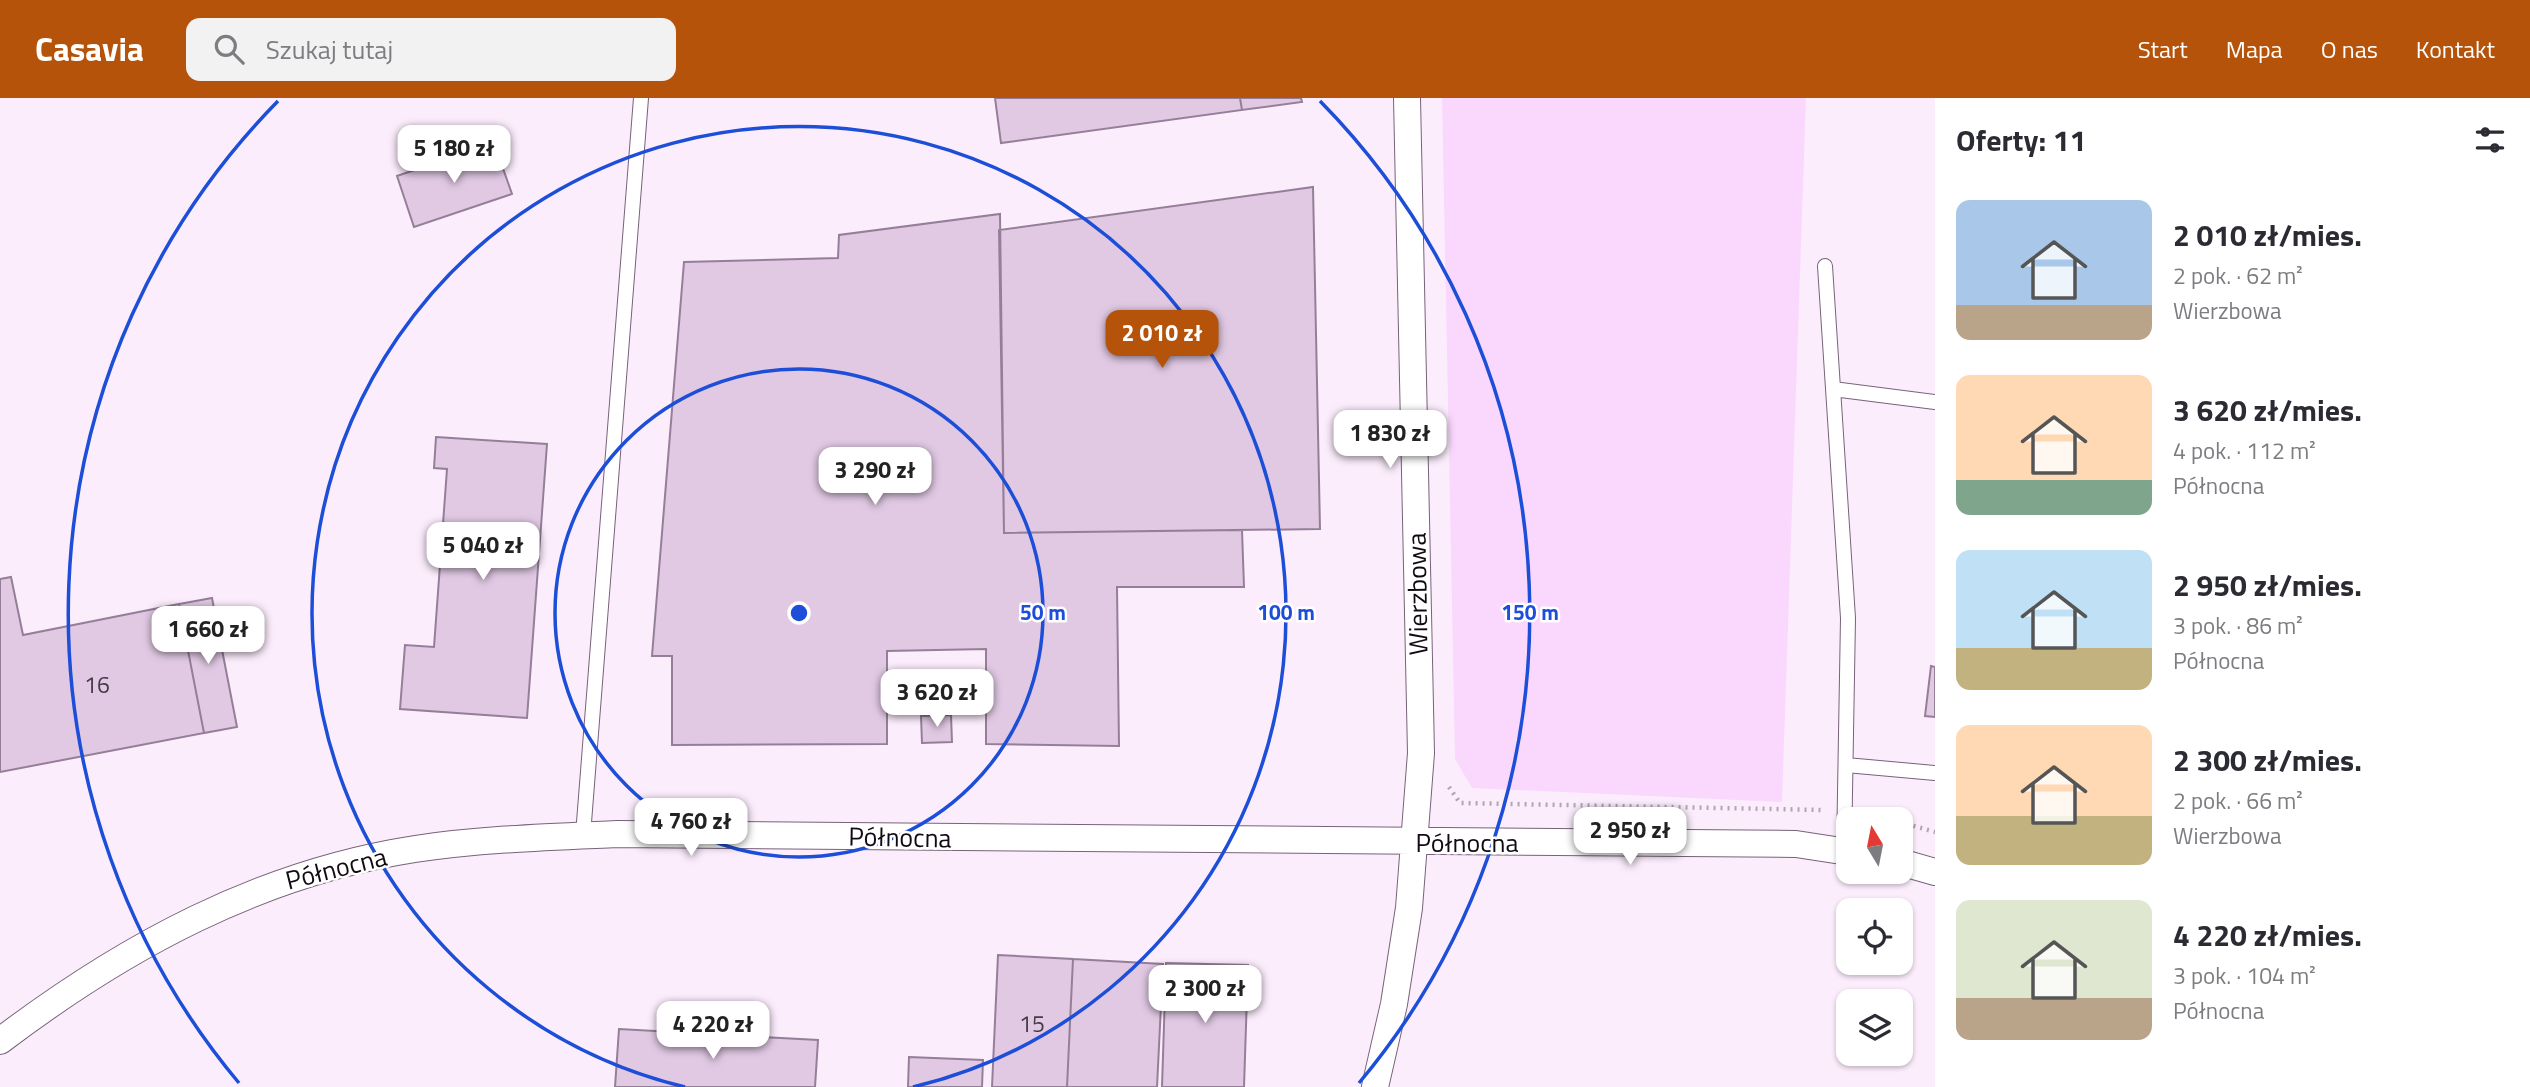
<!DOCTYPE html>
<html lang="pl">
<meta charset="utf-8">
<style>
body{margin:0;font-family:"Titillium Web",sans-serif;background:#f2f2f3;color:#2b2b33;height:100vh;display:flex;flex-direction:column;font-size:26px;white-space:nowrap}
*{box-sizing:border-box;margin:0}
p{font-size:23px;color:#7c7c81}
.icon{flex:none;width:38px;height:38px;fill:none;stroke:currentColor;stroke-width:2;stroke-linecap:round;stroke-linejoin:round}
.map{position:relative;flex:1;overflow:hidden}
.drawer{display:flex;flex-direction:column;background:#fff;width:595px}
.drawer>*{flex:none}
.needle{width:46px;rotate:350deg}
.buttons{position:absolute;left:1836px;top:709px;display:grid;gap:14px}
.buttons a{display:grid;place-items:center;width:77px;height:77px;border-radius:14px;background:#fff;box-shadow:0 2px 5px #0004;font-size:35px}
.price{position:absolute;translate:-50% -60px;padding:0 16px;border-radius:14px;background:#fff;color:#222;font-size:23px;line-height:46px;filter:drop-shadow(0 2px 4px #0008)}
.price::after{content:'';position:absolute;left:50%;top:42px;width:21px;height:16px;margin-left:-10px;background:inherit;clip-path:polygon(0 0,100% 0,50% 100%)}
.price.on{background:#b45309;color:#fff}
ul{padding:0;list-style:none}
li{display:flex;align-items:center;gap:21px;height:175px;padding:0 21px}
li span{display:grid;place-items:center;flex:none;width:196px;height:140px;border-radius:14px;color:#555}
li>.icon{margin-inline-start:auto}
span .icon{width:84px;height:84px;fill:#fffc;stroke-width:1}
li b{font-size:30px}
h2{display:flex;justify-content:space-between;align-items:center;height:84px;padding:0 21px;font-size:30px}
header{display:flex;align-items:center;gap:42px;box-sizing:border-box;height:98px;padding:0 35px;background:#b45309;color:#fff}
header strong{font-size:33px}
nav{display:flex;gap:38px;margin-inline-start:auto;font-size:24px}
.search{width:490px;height:63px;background:#f2f2f3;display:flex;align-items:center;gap:18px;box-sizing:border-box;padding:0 24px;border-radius:14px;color:#7c7c81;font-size:26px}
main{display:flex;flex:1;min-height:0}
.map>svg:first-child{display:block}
.green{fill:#fad8fe}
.building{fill:#e1c9e4;stroke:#957f98;stroke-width:2}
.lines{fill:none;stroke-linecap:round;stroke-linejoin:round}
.lane-casing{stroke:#77627a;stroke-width:16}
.street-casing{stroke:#77627a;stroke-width:28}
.path{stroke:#b2a5b3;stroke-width:4.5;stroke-dasharray:2 5;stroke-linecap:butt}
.lane{stroke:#fff;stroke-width:14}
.street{stroke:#fff;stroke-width:26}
.ring{fill:none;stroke:#1d4ed8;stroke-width:3.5}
.labels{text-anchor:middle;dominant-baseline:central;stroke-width:5;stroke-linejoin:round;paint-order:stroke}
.number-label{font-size:23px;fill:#463a47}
.street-label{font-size:26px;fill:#120a13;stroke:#fff}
.centre{fill:#1d4ed8;stroke:#fff;stroke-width:3.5}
.ring-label{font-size:21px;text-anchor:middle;font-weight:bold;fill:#1d4ed8;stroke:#fff;stroke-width:5;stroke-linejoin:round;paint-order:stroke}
</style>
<header>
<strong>Casavia</strong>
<div class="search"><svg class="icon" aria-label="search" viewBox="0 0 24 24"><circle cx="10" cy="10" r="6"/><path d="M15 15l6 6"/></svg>Szukaj tutaj</div>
<nav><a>Start</a><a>Mapa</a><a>O nas</a><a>Kontakt</a></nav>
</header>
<main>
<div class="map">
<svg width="1935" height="989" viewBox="0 0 1935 989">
<rect width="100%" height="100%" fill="#fcedfd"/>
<!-- green -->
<path class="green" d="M1442,0H1806L1782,704L1472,690L1455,661Z"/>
<!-- building -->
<path class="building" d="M995,0H1240L1242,12L1001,45Z
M1240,0H1301L1302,4L1242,12Z
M494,45L512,96L414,129L397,78Z
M1313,89L1320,431L1004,435L999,132Z
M1000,116L1004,435L1242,432L1244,489H1117L1119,648L986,646V551L887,553V646L672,647V558H652L684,164L838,160L839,137Z
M436,339L547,346L527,620L400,611L405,547L434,549L447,371L434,370Z
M11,479L23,537L179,506L204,635L0,674V481Z
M212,500L237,629L204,635L179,506Z
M1931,568L1935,569V619L1925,618Z
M951,617L952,644L922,645L921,618Z
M998,857L1073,861L1067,989H992Z
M1073,861L1163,866L1157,989H1067Z
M1166,865L1248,867L1244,989H1162Z
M619,931L818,942L815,989H615Z
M909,959L983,962L982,989H908Z"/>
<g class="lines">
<defs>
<path id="lane" d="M1825,168L1848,520L1844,753
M1833,291L1935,304
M1846,667L1935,675
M583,737L641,0"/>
<path id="street" d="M1900,764L1935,774
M0,943C124,849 260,775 415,751C482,741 549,739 617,736L1796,746L1848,754
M1375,989L1394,906L1409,810L1421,655L1407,0"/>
</defs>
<!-- lane casing -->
<use href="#lane" class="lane-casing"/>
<!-- street casing -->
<use href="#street" class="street-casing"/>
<!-- path -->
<path class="path" d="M1449,689L1460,705L1823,712
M1867,719L1882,721
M1900,724L1935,734"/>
<!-- lane -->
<use href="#lane" class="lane"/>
<!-- street -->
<use href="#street" class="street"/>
</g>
<!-- distance rings -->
<g class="ring">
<circle cx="799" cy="515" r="244"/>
<path d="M685 989A487 487 0 1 1 913 989"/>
<path d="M239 985A731 731 0 0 1 278 3M1320 3A731 731 0 0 1 1359 985"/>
</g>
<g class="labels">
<!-- number labels -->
<g class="number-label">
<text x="97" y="586">16</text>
<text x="1032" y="925">15</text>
</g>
<!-- street labels -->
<g class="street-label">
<text transform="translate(1417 496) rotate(-91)">Wierzbowa</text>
<text transform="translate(900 739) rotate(1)">Północna</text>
<text x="1467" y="744">Północna</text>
<text transform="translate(336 770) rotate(-14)">Północna</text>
</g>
</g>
<circle cx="799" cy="515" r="10" class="centre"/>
<g class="ring-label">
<text x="1043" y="522">50 m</text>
<text x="1286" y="522">100 m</text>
<text x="1530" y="522">150 m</text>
</g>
</svg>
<div class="buttons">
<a><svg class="needle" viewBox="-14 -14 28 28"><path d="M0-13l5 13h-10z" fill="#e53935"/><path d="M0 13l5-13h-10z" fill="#7c7c81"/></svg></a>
<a><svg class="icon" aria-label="locate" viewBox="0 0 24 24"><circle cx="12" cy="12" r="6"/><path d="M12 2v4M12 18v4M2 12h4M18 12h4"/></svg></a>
<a><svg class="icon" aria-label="layers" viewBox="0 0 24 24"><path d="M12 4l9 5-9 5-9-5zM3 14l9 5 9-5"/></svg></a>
</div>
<b class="price" style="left:454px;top:87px">5 180 zł</b>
<b class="price on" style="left:1162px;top:272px">2 010 zł</b>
<b class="price" style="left:1390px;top:372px">1 830 zł</b>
<b class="price" style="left:875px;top:409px">3 290 zł</b>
<b class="price" style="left:483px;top:484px">5 040 zł</b>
<b class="price" style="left:208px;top:568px">1 660 zł</b>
<b class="price" style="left:937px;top:631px">3 620 zł</b>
<b class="price" style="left:691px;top:760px">4 760 zł</b>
<b class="price" style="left:1630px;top:769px">2 950 zł</b>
<b class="price" style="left:1205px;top:927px">2 300 zł</b>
<b class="price" style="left:713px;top:963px">4 220 zł</b>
</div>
<section class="drawer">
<h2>Oferty: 11<svg class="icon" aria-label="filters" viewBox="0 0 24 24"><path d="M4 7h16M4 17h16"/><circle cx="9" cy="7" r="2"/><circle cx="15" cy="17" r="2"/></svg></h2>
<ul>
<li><span style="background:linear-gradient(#a9c7e8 75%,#b9a48a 0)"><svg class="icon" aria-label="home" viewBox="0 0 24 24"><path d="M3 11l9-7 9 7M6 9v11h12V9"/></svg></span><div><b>2 010 zł/mies.</b><p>2 pok. · 62 m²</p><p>Wierzbowa</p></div></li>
<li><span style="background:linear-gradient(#ffd9b3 75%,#7fa58c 0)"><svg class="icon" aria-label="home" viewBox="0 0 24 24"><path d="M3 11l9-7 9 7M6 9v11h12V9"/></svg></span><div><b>3 620 zł/mies.</b><p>4 pok. · 112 m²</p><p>Północna</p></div></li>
<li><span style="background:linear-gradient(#bfe0f5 70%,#c2b280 0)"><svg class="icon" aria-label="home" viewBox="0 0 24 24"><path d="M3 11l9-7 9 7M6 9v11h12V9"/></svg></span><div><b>2 950 zł/mies.</b><p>3 pok. · 86 m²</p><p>Północna</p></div></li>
<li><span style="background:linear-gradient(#ffd9b3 65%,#c2b280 0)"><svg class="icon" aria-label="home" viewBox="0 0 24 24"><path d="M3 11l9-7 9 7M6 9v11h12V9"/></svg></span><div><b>2 300 zł/mies.</b><p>2 pok. · 66 m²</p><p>Wierzbowa</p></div></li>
<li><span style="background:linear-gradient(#dfe7d0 70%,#b9a48a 0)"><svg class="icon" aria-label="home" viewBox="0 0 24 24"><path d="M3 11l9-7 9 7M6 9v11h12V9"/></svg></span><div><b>4 220 zł/mies.</b><p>3 pok. · 104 m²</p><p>Północna</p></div></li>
</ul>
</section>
</main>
